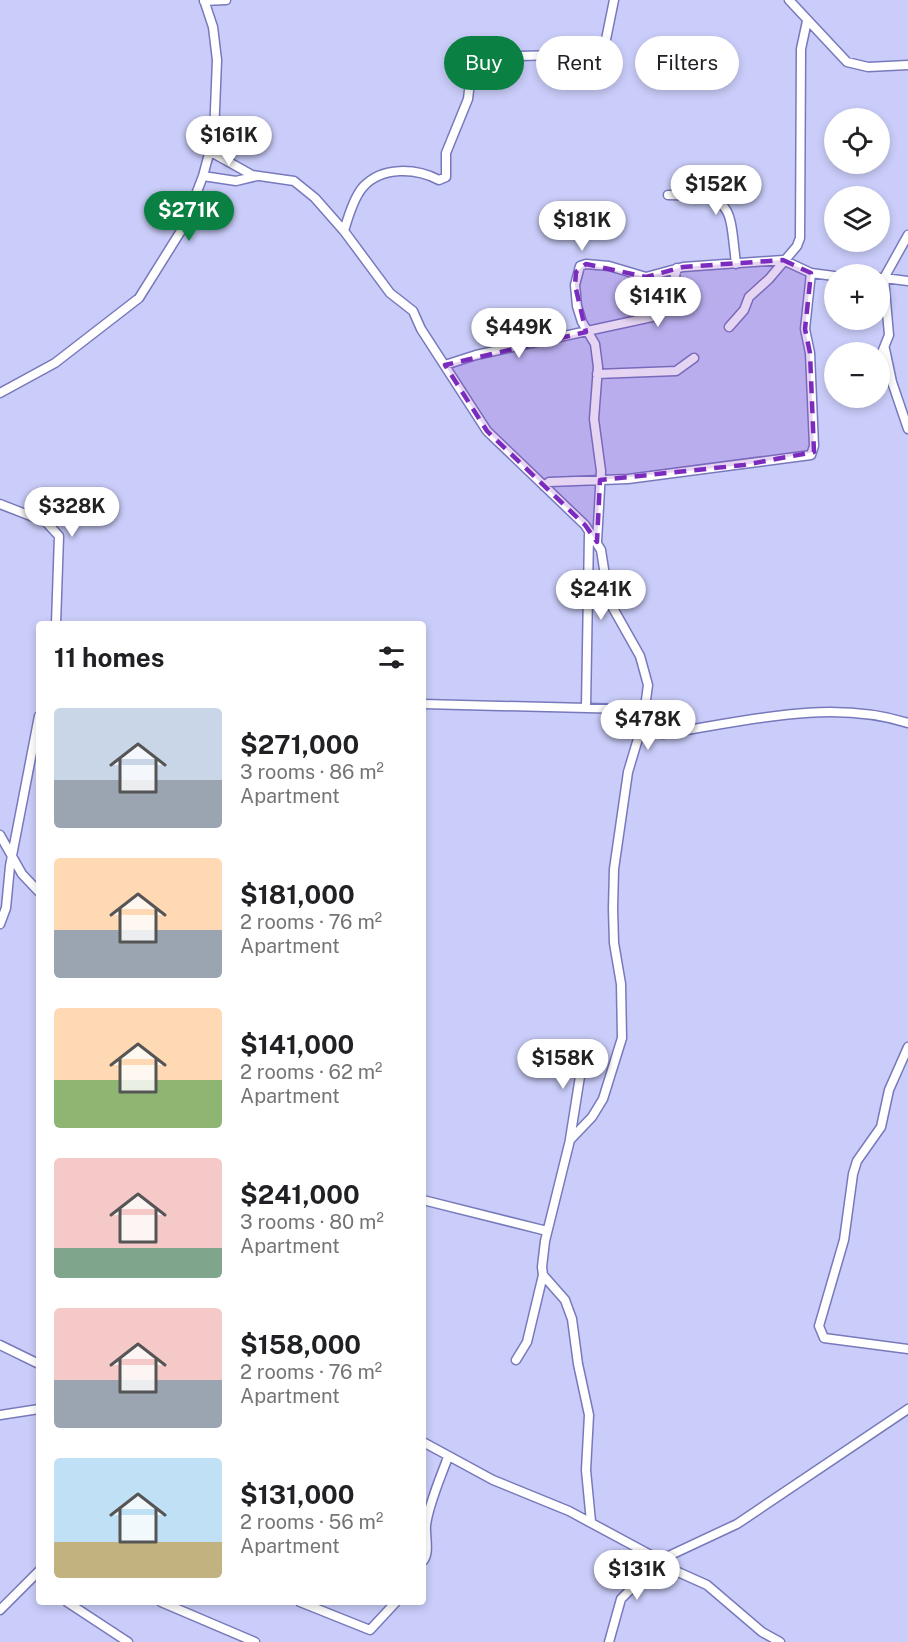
<!DOCTYPE html>
<meta charset="utf-8">
<style>
body{margin:0;font-family:"Public Sans",sans-serif;background:#f2f2f2;color:#202124;height:100vh;display:flex;flex-direction:column;font-size:22px;white-space:nowrap}
*{box-sizing:border-box;margin:0}
p{font-size:20px;color:#757577}
.icon{flex:none;width:33px;height:33px;fill:none;stroke:currentColor;stroke-width:2;stroke-linecap:round;stroke-linejoin:round}
.map{position:relative;flex:1;overflow:hidden}
.details{position:absolute;left:36px;top:621px;width:390px;height:984px;display:flex;flex-direction:column;background:#fff;border-radius:6px;box-shadow:0 3px 9px #0003}
.details>*{flex:none}
.hud{position:absolute;left:444px;top:36px;width:374px;height:54px;display:flex;gap:12px}
.fabs{position:absolute;left:824px;top:108px;display:grid;gap:12px}
.fabs a{display:grid;place-items:center;width:66px;height:66px;border-radius:50%;background:#fff;box-shadow:0 3px 9px #0003;font-size:30px}
.price{position:absolute;translate:-50% -51px;padding:0 14px;border-radius:21px;background:#fff;color:#222;font-size:20px;line-height:39px;filter:drop-shadow(0 2px 3px #0008)}
.price::after{content:'';position:absolute;left:50%;top:36px;width:18px;height:14px;margin-left:-9px;background:inherit;clip-path:polygon(0 0,100% 0,50% 100%)}
.price.active{background:#0b8043;color:#fff}
ul{padding:0;list-style:none}
li{display:flex;align-items:center;gap:18px;height:150px;padding:0 18px}
li span{display:grid;place-items:center;flex:none;width:168px;height:120px;border-radius:6px;color:#555}
li>.icon{margin-inline-start:auto}
span .icon{width:72px;height:72px;fill:#fffc;stroke-width:1}
li b{font-size:26px}
h2{display:flex;justify-content:space-between;align-items:center;height:72px;padding:0 18px;font-size:26px}
.tag{padding:0 21px;border-radius:27px;background:#fff;box-shadow:0 3px 9px #0003;font-size:21px;line-height:54px}
.tag.active{background:#0b8043;color:#fff}
.map>svg:first-child{display:block}
.lines{fill:none;stroke-linecap:round;stroke-linejoin:round}
.minor-casing{stroke:#7879bc;stroke-width:11}
.minor{stroke:#fff;stroke-width:8}
.marked{fill:#7b2cbf;fill-opacity:0.2;stroke:#7b2cbf;stroke-width:4.5;stroke-dasharray:12 8;stroke-linejoin:round}
</style>
<div class="map">
<svg width="908" height="1642" viewBox="0 0 908 1642">
<rect width="100%" height="100%" fill="#cacdf9"/>
<g class="lines">
<defs>
<path id="minor" d="M789,0L847,62L868,67L908,65
M204,1L226,0
M211,152L252,175L294,181L315,198L344,231L390,293L413,311L421,329L487,431L585,525L601,550L609,601L640,656L648,685L643,722L628,772L614,869L613,909L614,943L621,984L622,1038L603,1099L592,1117L570,1140L545,1241L542,1267L543,1275L565,1300L572,1319L578,1364L589,1415L586,1470L591,1522
M203,176L236,181L257,176
M668,195C734,196 729,203 736,264
M344,231C348,217 354,197 363,187C382,166 416,168 439,180L446,177V153L468,99L472,65L479,57L603,54L614,0
M879,278H884L908,235
M729,327L744,310L749,297L769,279L797,246L800,238L801,49L807,21
M885,349L892,382L908,429
M879,360L889,335L884,278L908,281
M445,365L476,355L652,317C671,308 672,287 677,268
M597,374L676,371L694,358
M0,393L55,363L139,298L184,226L203,176L214,135L217,60L213,27L204,0
M544,486L549,482L628,479L811,455L814,446L810,353L805,329L811,273
M0,504L46,522L59,536L56,624
M597,542L601,471L594,419L598,367L595,344L582,322L577,306L575,285L580,266L586,264L609,266L646,277L683,267L783,260L811,273L834,276
M423,704L627,709L642,717
M586,707L589,534
M643,722L653,733L663,734C743,722 829,698 908,723
M0,835L22,874L39,892
M0,924L6,908L10,866L39,716
M908,1047L889,1090L881,1127L857,1161L853,1174L844,1240L819,1326L824,1338L908,1349
M570,1139L585,1045
M423,1200L547,1231
M0,1345L39,1364
M516,1360L527,1342L543,1275
M0,1415L39,1409
M423,1442L493,1480L569,1511L660,1560L737,1524L908,1409
M423,1561C430,1553 425,1536 426,1525C429,1503 440,1479 448,1457
M658,1563L707,1585L762,1632L780,1642
M67,1602L128,1642
M161,1602L255,1642
M300,1602L370,1630L396,1602
M0,1610L39,1571
M609,1642L621,1599L660,1560"/>
</defs>
<!-- minor casing -->
<use href="#minor" class="minor-casing"/>
<!-- minor -->
<use href="#minor" class="minor"/>
</g>
<!-- marked area -->
<path class="marked" d="M783,260L811,273L805,329L810,353L814,452L744,465L600,480L597,542L585,525L487,431L445,365L586,332L575,285L576,272L586,264L646,277L683,267Z"/>
</svg>
<div class="fabs">
<a><svg class="icon" aria-label="locate" viewBox="0 0 24 24"><circle cx="12" cy="12" r="6"/><path d="M12 2v4M12 18v4M2 12h4M18 12h4"/></svg></a>
<a><svg class="icon" aria-label="layers" viewBox="0 0 24 24"><path d="M12 4l9 5-9 5-9-5zM3 14l9 5 9-5"/></svg></a>
<a>+</a>
<a>−</a>
</div>
<b class="price" style="left:229px;top:167px">$161K</b>
<b class="price" style="left:716px;top:216px">$152K</b>
<b class="price active" style="left:189px;top:242px">$271K</b>
<b class="price" style="left:582px;top:252px">$181K</b>
<b class="price" style="left:658px;top:328px">$141K</b>
<b class="price" style="left:519px;top:359px">$449K</b>
<b class="price" style="left:72px;top:538px">$328K</b>
<b class="price" style="left:601px;top:621px">$241K</b>
<b class="price" style="left:648px;top:751px">$478K</b>
<b class="price" style="left:563px;top:1090px">$158K</b>
<b class="price" style="left:637px;top:1601px">$131K</b>
<div class="hud">
<a class="tag active">Buy</a>
<a class="tag">Rent</a>
<a class="tag">Filters</a>
</div>
<section class="details">
<h2>11 homes<svg class="icon" aria-label="filters" viewBox="0 0 24 24"><path d="M4 7h16M4 17h16"/><circle cx="9" cy="7" r="2"/><circle cx="15" cy="17" r="2"/></svg></h2>
<ul>
<li><span style="background:linear-gradient(#c9d6e8 60%,#9aa5b1 0)"><svg class="icon" aria-label="home" viewBox="0 0 24 24"><path d="M3 11l9-7 9 7M6 9v11h12V9"/></svg></span><div><b>$271,000</b><p>3 rooms · 86 m²</p><p>Apartment</p></div></li>
<li><span style="background:linear-gradient(#ffd9b3 60%,#9aa5b1 0)"><svg class="icon" aria-label="home" viewBox="0 0 24 24"><path d="M3 11l9-7 9 7M6 9v11h12V9"/></svg></span><div><b>$181,000</b><p>2 rooms · 76 m²</p><p>Apartment</p></div></li>
<li><span style="background:linear-gradient(#ffd9b3 60%,#8fb573 0)"><svg class="icon" aria-label="home" viewBox="0 0 24 24"><path d="M3 11l9-7 9 7M6 9v11h12V9"/></svg></span><div><b>$141,000</b><p>2 rooms · 62 m²</p><p>Apartment</p></div></li>
<li><span style="background:linear-gradient(#f6c9c9 75%,#7fa58c 0)"><svg class="icon" aria-label="home" viewBox="0 0 24 24"><path d="M3 11l9-7 9 7M6 9v11h12V9"/></svg></span><div><b>$241,000</b><p>3 rooms · 80 m²</p><p>Apartment</p></div></li>
<li><span style="background:linear-gradient(#f6c9c9 60%,#9aa5b1 0)"><svg class="icon" aria-label="home" viewBox="0 0 24 24"><path d="M3 11l9-7 9 7M6 9v11h12V9"/></svg></span><div><b>$158,000</b><p>2 rooms · 76 m²</p><p>Apartment</p></div></li>
<li><span style="background:linear-gradient(#bfe0f5 70%,#c2b280 0)"><svg class="icon" aria-label="home" viewBox="0 0 24 24"><path d="M3 11l9-7 9 7M6 9v11h12V9"/></svg></span><div><b>$131,000</b><p>2 rooms · 56 m²</p><p>Apartment</p></div></li>
</ul>
</section>
</div>
